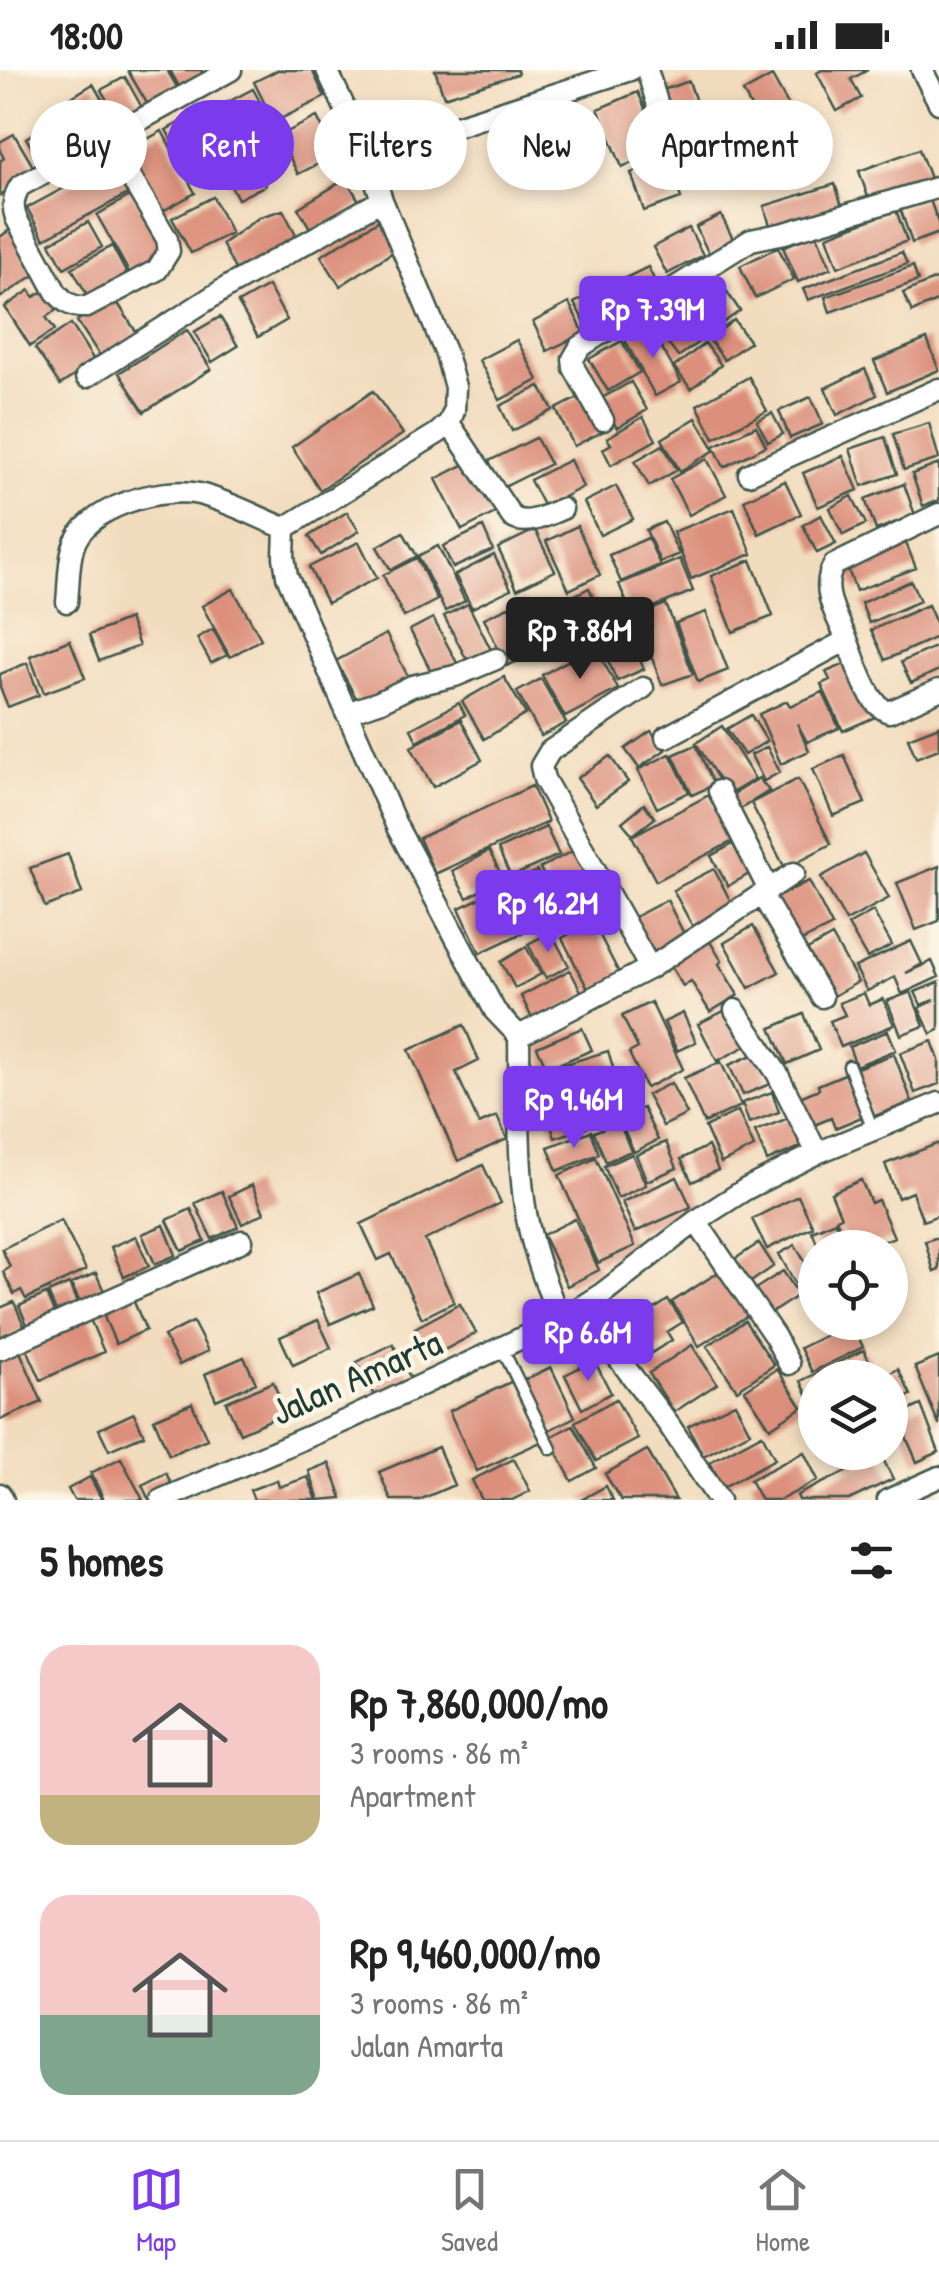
<!DOCTYPE html>
<meta charset="utf-8">
<style>
body{margin:0;font-family:"Patrick Hand",sans-serif;background:#f2f2f2;color:#222;height:100vh;display:flex;flex-direction:column;font-size:38px;white-space:nowrap}
*{box-sizing:border-box;margin:0}
p{font-size:32px;color:#767676}
.icon{flex:none;width:55px;height:55px;fill:none;stroke:currentColor;stroke-width:2;stroke-linecap:round;stroke-linejoin:round}
.map{position:relative;height:1430px;overflow:hidden}
.panel{display:flex;flex-direction:column;background:#fff;flex:1}
.panel>*{flex:none}
.hud{position:absolute;left:30px;top:30px;width:880px;height:90px;display:flex;gap:20px}
.tools{position:absolute;left:798px;top:1160px;display:grid;gap:20px}
.tools a{display:grid;place-items:center;width:110px;height:110px;border-radius:50%;background:#fff;box-shadow:0 5px 15px #0003;font-size:50px}
.price{position:absolute;translate:-50% -85px;padding:0 22px;border-radius:10px;background:#7c3aed;color:#fff;font-size:32px;line-height:65px;filter:drop-shadow(0 2px 5px #0008)}
.price::after{content:'';position:absolute;left:50%;top:60px;width:30px;height:22px;margin-left:-15px;background:inherit;clip-path:polygon(0 0,100% 0,50% 100%)}
.price.current{background:#222;color:#fff}
ul{padding:0;list-style:none}
li{display:flex;align-items:center;gap:30px;height:250px;padding:0 40px}
li span{display:grid;place-items:center;flex:none;width:280px;height:200px;border-radius:30px;color:#555}
li>.icon{margin-inline-start:auto}
span .icon{width:120px;height:120px;fill:#fffc;stroke-width:1}
li b{font-size:42px}
h2{display:flex;justify-content:space-between;align-items:center;height:120px;padding:0 40px;font-size:42px}
.chip{padding:0 35px;border-radius:45px;background:#fff;box-shadow:0 5px 15px #0003;font-size:35px;line-height:90px}
.chip.current{background:#7c3aed;color:#fff}
.status{display:flex;justify-content:space-between;align-items:center;height:70px;padding:0 50px;background:#fff;direction:ltr}
.status svg{height:28px;fill:currentColor}
.tabs{display:flex;justify-content:space-around;align-items:center;height:140px;border-top:2px solid #e0e0e0;background:#fff;font-size:28px;color:#767676}
.tabs a{display:grid;justify-items:center;gap:5px}
.tabs .current{color:#7c3aed}
.map>svg:first-child{display:block}
.building{fill:#db8f7c}
.lines{fill:none;stroke-linecap:round;stroke-linejoin:round}
.service-casing{stroke:#3f5549;stroke-width:15}
.minor-casing{stroke:#3f5549;stroke-width:25}
.service{stroke:#fff;stroke-width:10}
.minor{stroke:#fff;stroke-width:20}
.labels{text-anchor:middle;dominant-baseline:central;stroke-width:9;stroke-linejoin:round;paint-order:stroke}
.street-label{font-size:38px;fill:#1f3d34;stroke:#fcf5e5}
</style>
<div class="status"><b>18:00</b><svg viewBox="0 0 49 12"><path d="M0 12V9h3v3zM5 12V6h3v6zM10 12V3h3v9zM15 12V0h3v12zM26 1h20v11H26zM47 4h2v5h-2z"/></svg></div>
<div class="map">
<svg width="939" height="1430" viewBox="0 0 939 1430">
<rect width="100%" height="100%" fill="#fcf5e5"/>
<filter id="ink" filterUnits="userSpaceOnUse"><feTurbulence type="fractalNoise" baseFrequency=".01" numOctaves="2"/><feDisplacementMap in="SourceGraphic" scale="20" xChannelSelector="R" yChannelSelector="G"/><feConvolveMatrix kernelMatrix="1 2 1 2 8 2 1 2 1" color-interpolation-filters="sRGB"/></filter>
<filter id="wash" filterUnits="userSpaceOnUse"><feTurbulence type="fractalNoise" baseFrequency=".0048" numOctaves="4" result="noise"/><feDisplacementMap in="SourceGraphic" scale="40" xChannelSelector="R" yChannelSelector="G"/><feGaussianBlur stdDeviation="2.25" result="paint"/><feColorMatrix in="noise" values="0 0 0 0 0 0 0 0 0 0 0 0 0 0 0 0 0 1.4 0 .05"/><feComposite in="paint" operator="in"/></filter>
<g filter="url(#wash)">
<rect width="100%" height="100%" fill="#f2dcbe"/>
<g id="blocks">
<!-- building -->
<path class="building" d="M130,0H167L180,22L151,40L128,1Z
M170,0H201L205,6L181,20Z
M278,0H312L325,27L274,52L254,12Z
M435,0H517L518,4L444,27Z
M822,0H868L851,9L861,28L837,41L817,3Z
M772,6L799,54L769,70L743,22Z
M125,7L145,43L122,56L101,20Z
M689,11L702,50L672,60L660,21Z
M93,14L118,57L91,73L67,30Z
M253,19L272,54L213,86L194,50Z
M638,22L663,80L622,97L598,39Z
M66,44L84,75L44,99L26,68Z
M317,47L336,85L298,104L279,66Z
M186,49L204,80L185,92L166,60Z
M706,57L719,100L687,110L674,67Z
M162,61L195,123L159,143L126,81Z
M14,64L37,103L0,125V91L4,88L0,81V72Z
M919,79L931,111L870,133L859,101Z
M116,90L133,121L44,169L27,138Z
M253,90L266,115L238,129L225,104Z
M668,90L681,128L644,141L631,103Z
M346,109L361,134L313,163L298,138Z
M835,114L843,139L772,162L764,136Z
M133,124L167,182L130,204L97,145Z
M213,127L231,163L191,183L172,148Z
M929,127L939,155V163L912,173L900,138Z
M283,140L301,174L240,209L222,174L260,147Z
M896,140L907,171L838,197L827,166Z
M721,145L734,171L709,184L696,157Z
M381,149L399,178L340,216L321,186Z
M88,152L102,177L64,198L50,173Z
M689,158L703,185L667,204L653,177Z
M11,159L39,202L0,228V167Z
M816,163L831,198L798,212L783,177Z
M112,176L130,210L91,232L72,198Z
M778,177L794,209L755,228L740,196Z
M902,182L907,194L808,230L803,219Z
M913,196L918,211L830,242L825,227Z
M648,197L660,222L632,236L619,211Z
M938,208L939,230L912,242L903,223Z
M614,211L628,236L588,258L574,233Z
M721,213L740,241L714,259L694,232Z
M268,216L287,250L258,267L238,233Z
M49,218L61,237L46,247L55,260L30,276L5,237L30,220L34,227Z
M114,227L138,265L102,289L77,251Z
M687,229L711,263L678,287L653,253Z
M569,233L584,263L547,281L533,252Z
M220,247L238,276L212,292L194,262Z
M734,250L750,272L724,290L709,269Z
M71,254L95,292L60,315L35,278Z
M650,257L681,312L655,326L625,270Z
M187,260L211,299L144,342L119,303Z
M927,269L939,300L887,322L874,291Z
M517,270L538,310L500,330L479,290Z
M622,271L640,302L608,321L589,289Z
M705,273L721,295L691,319L674,297Z
M865,299L877,325L837,345L825,318Z
M749,307L767,341L714,368L697,335Z
M631,312L647,340L617,358L600,329Z
M540,316L553,340L512,361L500,336Z
M373,321L403,364L320,420L292,377Z
M584,325L602,362L574,376L556,339Z
M811,327L823,354L790,368L779,341Z
M772,343L783,364L768,372L757,351Z
M643,347L656,370L611,395L603,379L611,374L607,368Z
M696,348L715,380L680,401L662,369Z
M929,353L939,389L904,400L893,364Z
M756,356L766,376L724,397L714,376Z
M885,367L897,404L862,416L850,379Z
M536,368L550,394L502,418L489,391Z
M663,375L677,400L649,416L635,391Z
M843,386L858,420L818,437L803,403Z
M707,389L726,425L689,445L670,409Z
M570,390L583,417L544,437L530,410Z
M471,391L497,442L462,460L436,409Z
M939,394V430L923,436L912,404Z
M785,411L801,444L759,464L744,430Z
M904,414L915,445L876,460L865,429Z
M616,416L633,449L600,465L584,432Z
M852,426L866,454L843,465L830,438Z
M734,438L752,484L691,509L673,462Z
M347,442L359,461L321,485L309,466Z
M821,445L836,474L817,483L803,455Z
M664,452L679,484L660,492L646,460Z
M577,456L600,505L569,520L546,471Z
M483,457L493,480L453,498L443,476Z
M535,460L555,501L517,519L498,478Z
M403,462L417,486L391,500L377,477Z
M648,468L660,495L621,512L609,485Z
M359,472L377,508L327,533L309,497Z
M906,473L916,498L856,521L847,497Z
M438,476L465,531L445,541L418,486Z
M494,485L511,519L472,538L455,505Z
M417,488L437,530L404,547L383,505Z
M680,489L693,521L632,546L619,514Z
M751,490L773,546L733,562L711,506Z
M911,511L920,531L869,553L861,533Z
M589,518L604,551L578,564L562,532Z
M233,519L261,569L230,587L202,536Z
M524,530L545,579L506,596L484,548Z
M468,534L491,580L468,592L444,546Z
M666,534L693,604L662,615L636,546Z
M928,535L939,560V566L885,590L871,560Z
M706,542L728,600L698,612L676,553Z
M621,546L644,599L617,611L594,559Z
M433,548L457,593L433,605L410,560Z
M129,549L139,576L99,591L89,565Z
M213,559L227,585L211,593L197,568Z
M386,564L410,610L361,637L336,591Z
M70,570L85,608L44,623L30,586Z
M939,575V600L911,613L901,592Z
M595,576L618,619L565,647L542,605Z
M850,592L875,647L843,661L821,614L830,610L826,602Z
M27,593L39,625L8,637L0,617V604Z
M504,607L526,644L484,669L462,631Z
M541,609L566,653L541,666L517,622Z
M823,622L839,658L807,672L797,653L809,681L781,694L759,644L787,631L790,636Z
M459,633L465,645L417,671L411,659Z
M751,645L767,671L744,685L727,659Z
M461,650L482,690L433,717L411,677Z
M722,656L755,709L728,725L696,673Z
M939,656V679L916,688L908,668Z
M651,661L665,680L639,698L625,679Z
M696,675L714,715L692,725L673,685Z
M767,677L780,702L764,711L751,685Z
M670,684L689,722L657,738L638,700Z
M844,685L865,733L833,746L813,699Z
M610,686L628,712L596,735L577,708Z
M759,708L769,721L737,741L728,728Z
M798,709L831,774L785,798L751,733Z
M532,716L548,752L435,804L419,768Z
M709,725L733,771L656,811L632,766Z
M644,734L655,748L633,765L622,752Z
M546,757L559,785L511,807L498,779Z
M733,774L749,804L728,816L711,786Z
M489,781L503,808L467,828L452,801Z
M573,781L591,817L557,834L540,798Z
M864,783L889,828L846,851L821,807Z
M68,784L82,823L45,837L30,798Z
M939,796V851L916,860L897,813Z
M714,799L733,836L693,857L673,820Z
M537,801L558,846L480,883L459,838Z
M809,811L832,856L795,874L773,829Z
M667,830L684,864L675,869L678,875L656,886L653,880L645,885L627,851Z
M873,841L892,875L867,888L848,855Z
M593,852L621,907L590,923L562,868Z
M753,856L779,902L749,918L724,873Z
M551,862L569,896L546,908L528,874Z
M832,866L858,912L830,928L804,882Z
M707,867L722,891L719,894L738,925L710,942L691,911L683,916L668,892Z
M911,871L922,894L906,903L932,891L939,907L902,924L895,907L867,921L855,897Z
M526,877L541,904L515,918L501,892Z
M570,900L584,927L534,952L521,926Z
M939,912V960L931,964L919,938L935,930L921,935L915,922Z
M911,922L924,956L901,965L887,931Z
M864,923L869,935L883,929L894,955L841,977L830,951L845,945L839,933Z
M651,932L683,999L646,1018L629,983L638,978L622,946Z
M728,939L746,976L717,991L698,954Z
M683,943L696,972L677,981L664,952Z
M804,944L819,980L787,994L771,958Z
M464,955L479,991L456,1002L479,1054L497,1046L507,1069L458,1091L409,980Z
M582,958L592,980L547,999L537,977Z
M888,961L896,980L856,996L849,977Z
M932,971L939,990V1014L915,1023L900,983Z
M608,981L619,1017L548,1039L536,1003Z
M757,983L770,1014L743,1025L729,995Z
M894,984L912,1032L872,1047L854,999Z
M721,992L741,1036L704,1053L684,1008Z
M847,1003L864,1046L835,1058L831,1048L807,1058L795,1029L819,1019L818,1015Z
M671,1013L687,1044L663,1056L647,1025Z
M620,1019L628,1043L618,1047L616,1042L617,1047L555,1068L547,1044Z
M772,1022L779,1042L749,1053L742,1033Z
M643,1038L658,1070L634,1082L619,1049Z
M738,1041L754,1077L721,1093L705,1057Z
M791,1047L803,1076L767,1091L755,1061Z
M619,1052L631,1081L606,1092L594,1062Z
M591,1061L599,1084L557,1101L548,1077Z
M666,1072L677,1098L647,1111L636,1085Z
M939,1073V1145L923,1151L912,1122L898,1128L885,1094Z
M708,1076L718,1100L692,1112L681,1089Z
M632,1084L646,1115L618,1128L604,1096Z
M596,1088L635,1176L598,1193L559,1105Z
M483,1095L501,1133L425,1170L454,1232L422,1248L391,1184L378,1190L361,1154Z
M677,1107L691,1137L635,1162L622,1132Z
M861,1110L871,1133L878,1130L894,1167L869,1178H848L836,1149L841,1147L831,1123Z
M252,1115L264,1143L242,1154L229,1126Z
M222,1121L238,1157L212,1169L195,1133Z
M798,1126L813,1157L767,1179L752,1149Z
M191,1139L205,1171L182,1181L167,1150Z
M575,1149L599,1200L567,1216L543,1165Z
M61,1150L86,1200L26,1229L21,1220L14,1224L3,1202L10,1197L2,1179Z
M835,1151L845,1178H819L812,1161Z
M164,1155L176,1185L155,1194L142,1164Z
M136,1166L149,1196L124,1207L111,1177Z
M939,1167V1200L934,1202L925,1171Z
M759,1173L774,1196L748,1214L732,1191Z
M795,1175L815,1209L799,1220L779,1184Z
M722,1200L750,1244L699,1276L672,1232Z
M783,1201L799,1225L768,1245L752,1221Z
M96,1203L106,1226L82,1237L71,1214Z
M359,1204L373,1235L330,1254L316,1223Z
M69,1214L79,1237L58,1246L48,1223Z
M46,1224L56,1247L29,1259L19,1236Z
M131,1225L146,1260L116,1274L100,1238Z
M668,1230L683,1252L667,1262L672,1270L637,1292L615,1259L650,1236L653,1240Z
M14,1232L26,1260L0,1271V1238Z
M460,1234L476,1263L431,1287L415,1258Z
M87,1242L104,1282L41,1310L23,1270Z
M318,1250L331,1278L293,1295L280,1267Z
M745,1251L774,1295L737,1320L707,1276Z
M193,1252L208,1281L179,1295L164,1266Z
M851,1253L863,1277L812,1302L800,1278Z
M393,1274L412,1311L376,1329L357,1292Z
M692,1275L717,1314L674,1342L649,1303Z
M18,1277L42,1332L0,1350V1285Z
M864,1280L874,1301L862,1308H815V1331L811,1332L801,1311Z
M244,1287L256,1313L216,1330L205,1304Z
M939,1287V1355L915,1297Z
M594,1290L611,1323L582,1339L565,1305Z
M551,1297L575,1347L547,1361L522,1311Z
M777,1299L802,1337L770,1358L745,1320Z
M898,1299L911,1325L890,1335V1308H881Z
M515,1310L543,1371L477,1401L449,1341Z
M273,1312L286,1343L240,1363L226,1332Z
M616,1329L638,1369L596,1391L575,1352Z
M192,1333L207,1369L169,1385L154,1349Z
M735,1333L750,1362L703,1386L688,1356Z
M921,1335L939,1382L917,1392L897,1346Z
M134,1343L144,1365L109,1380L99,1359Z
M890,1349L902,1372L890,1378Z
M573,1355L596,1398L572,1411L549,1368Z
M762,1364L775,1389L723,1417L710,1392Z
M438,1377L454,1415L419,1430H391L379,1402Z
M647,1380L676,1430H621L605,1404Z
M804,1382L818,1410L780,1430H761L750,1410Z
M842,1382H880L850,1398Z
M881,1385L893,1409L849,1430H799L797,1425Z
M121,1388L143,1430H104L91,1403Z
M514,1389L530,1421L512,1430H482L472,1410Z
M329,1393L342,1428L319,1430L309,1401Z
M166,1403L174,1420L155,1430H149L142,1415Z
M90,1407L102,1430H74L68,1419Z
M308,1407L317,1430H254L250,1420L277,1410L279,1417Z
M606,1416L613,1430H581Z"/>
</g>
</g>
<g filter="url(#ink)">
<use href="#blocks" fill-opacity="0" stroke="#3f5549" stroke-width="2.5"/>
<g class="lines">
<defs>
<path id="service" d="M849,996L873,1060
M502,1278L551,1379"/>
<path id="minor" d="M327,0L367,85L382,130L446,284L455,317L454,341L449,353L438,363L285,458L284,487L287,506L397,757L495,941L519,966C520,1020 517,1077 524,1130C529,1171 545,1213 560,1250
M647,0L676,93
M922,0L939,33
M107,67L167,169L169,181L157,200L87,237C73,238 65,233 56,222L16,148C12,136 13,127 20,116L231,0
M367,85L630,0
M86,307L229,216L382,130
M603,350L574,298L573,289L580,277L751,170L785,163L939,117
M449,353L512,447C527,457 546,445 562,439
M749,404L939,319
M67,532C69,515 68,495 73,478C84,437 161,416 199,424C228,431 257,447 285,458
M847,570C837,546 819,520 834,495L939,444
M643,618L550,681L541,696L544,709L650,898
M346,643L379,632L412,616L455,606L496,589
M666,667L847,570C856,591 867,635 889,642L939,620
M719,721L769,820
M762,825L822,927
M735,940L777,1003L817,1083
M519,966L650,898L794,803
M696,1151L775,1267L789,1294
M581,1239L669,1355L719,1430
M0,1279L242,1171
M0,1424L3,1430
M161,1430L349,1349L560,1250L603,1223L696,1151L746,1119L817,1083L939,1033
M888,1430L939,1407"/>
</defs>
<!-- service casing -->
<use href="#service" class="service-casing"/>
<!-- minor casing -->
<use href="#minor" class="minor-casing"/>
<!-- service -->
<use href="#service" class="service"/>
<!-- minor -->
<use href="#minor" class="minor"/>
</g>
</g>
<g class="labels">
<!-- street labels -->
<g class="street-label">
<text transform="translate(356 1306) rotate(-24)">Jalan Amarta</text>
</g>
</g>
</svg>
<div class="tools">
<a><svg class="icon" aria-label="locate" viewBox="0 0 24 24"><circle cx="12" cy="12" r="6"/><path d="M12 2v4M12 18v4M2 12h4M18 12h4"/></svg></a>
<a><svg class="icon" aria-label="layers" viewBox="0 0 24 24"><path d="M12 4l9 5-9 5-9-5zM3 14l9 5 9-5"/></svg></a>
</div>
<b class="price" style="left:653px;top:291px">Rp 7.39M</b>
<b class="price current" style="left:580px;top:612px">Rp 7.86M</b>
<b class="price" style="left:548px;top:885px">Rp 16.2M</b>
<b class="price" style="left:574px;top:1081px">Rp 9.46M</b>
<b class="price" style="left:588px;top:1314px">Rp 6.6M</b>
<div class="hud">
<a class="chip">Buy</a>
<a class="chip current">Rent</a>
<a class="chip">Filters</a>
<a class="chip">New</a>
<a class="chip">Apartment</a>
</div>
</div>
<section class="panel">
<h2>5 homes<svg class="icon" aria-label="filters" viewBox="0 0 24 24"><path d="M4 7h16M4 17h16"/><circle cx="9" cy="7" r="2"/><circle cx="15" cy="17" r="2"/></svg></h2>
<ul>
<li><span style="background:linear-gradient(#f6c9c9 75%,#c2b280 0)"><svg class="icon" aria-label="home" viewBox="0 0 24 24"><path d="M3 11l9-7 9 7M6 9v11h12V9"/></svg></span><div><b>Rp 7,860,000/mo</b><p>3 rooms · 86 m²</p><p>Apartment</p></div></li>
<li><span style="background:linear-gradient(#f6c9c9 60%,#7fa58c 0)"><svg class="icon" aria-label="home" viewBox="0 0 24 24"><path d="M3 11l9-7 9 7M6 9v11h12V9"/></svg></span><div><b>Rp 9,460,000/mo</b><p>3 rooms · 86 m²</p><p>Jalan Amarta</p></div></li>
</ul>
</section>
<nav class="tabs">
<a class="current"><svg class="icon" aria-label="map" viewBox="0 0 24 24"><path d="M3 6l6-2 6 2 6-2v14l-6 2-6-2-6 2zM9 4v14M15 6v14"/></svg>Map</a>
<a><svg class="icon" aria-label="saved" viewBox="0 0 24 24"><path d="M7 4h10v16l-5-4-5 4z"/></svg>Saved</a>
<a><svg class="icon" aria-label="home" viewBox="0 0 24 24"><path d="M3 11l9-7 9 7M6 9v11h12V9"/></svg>Home</a>
</nav>
